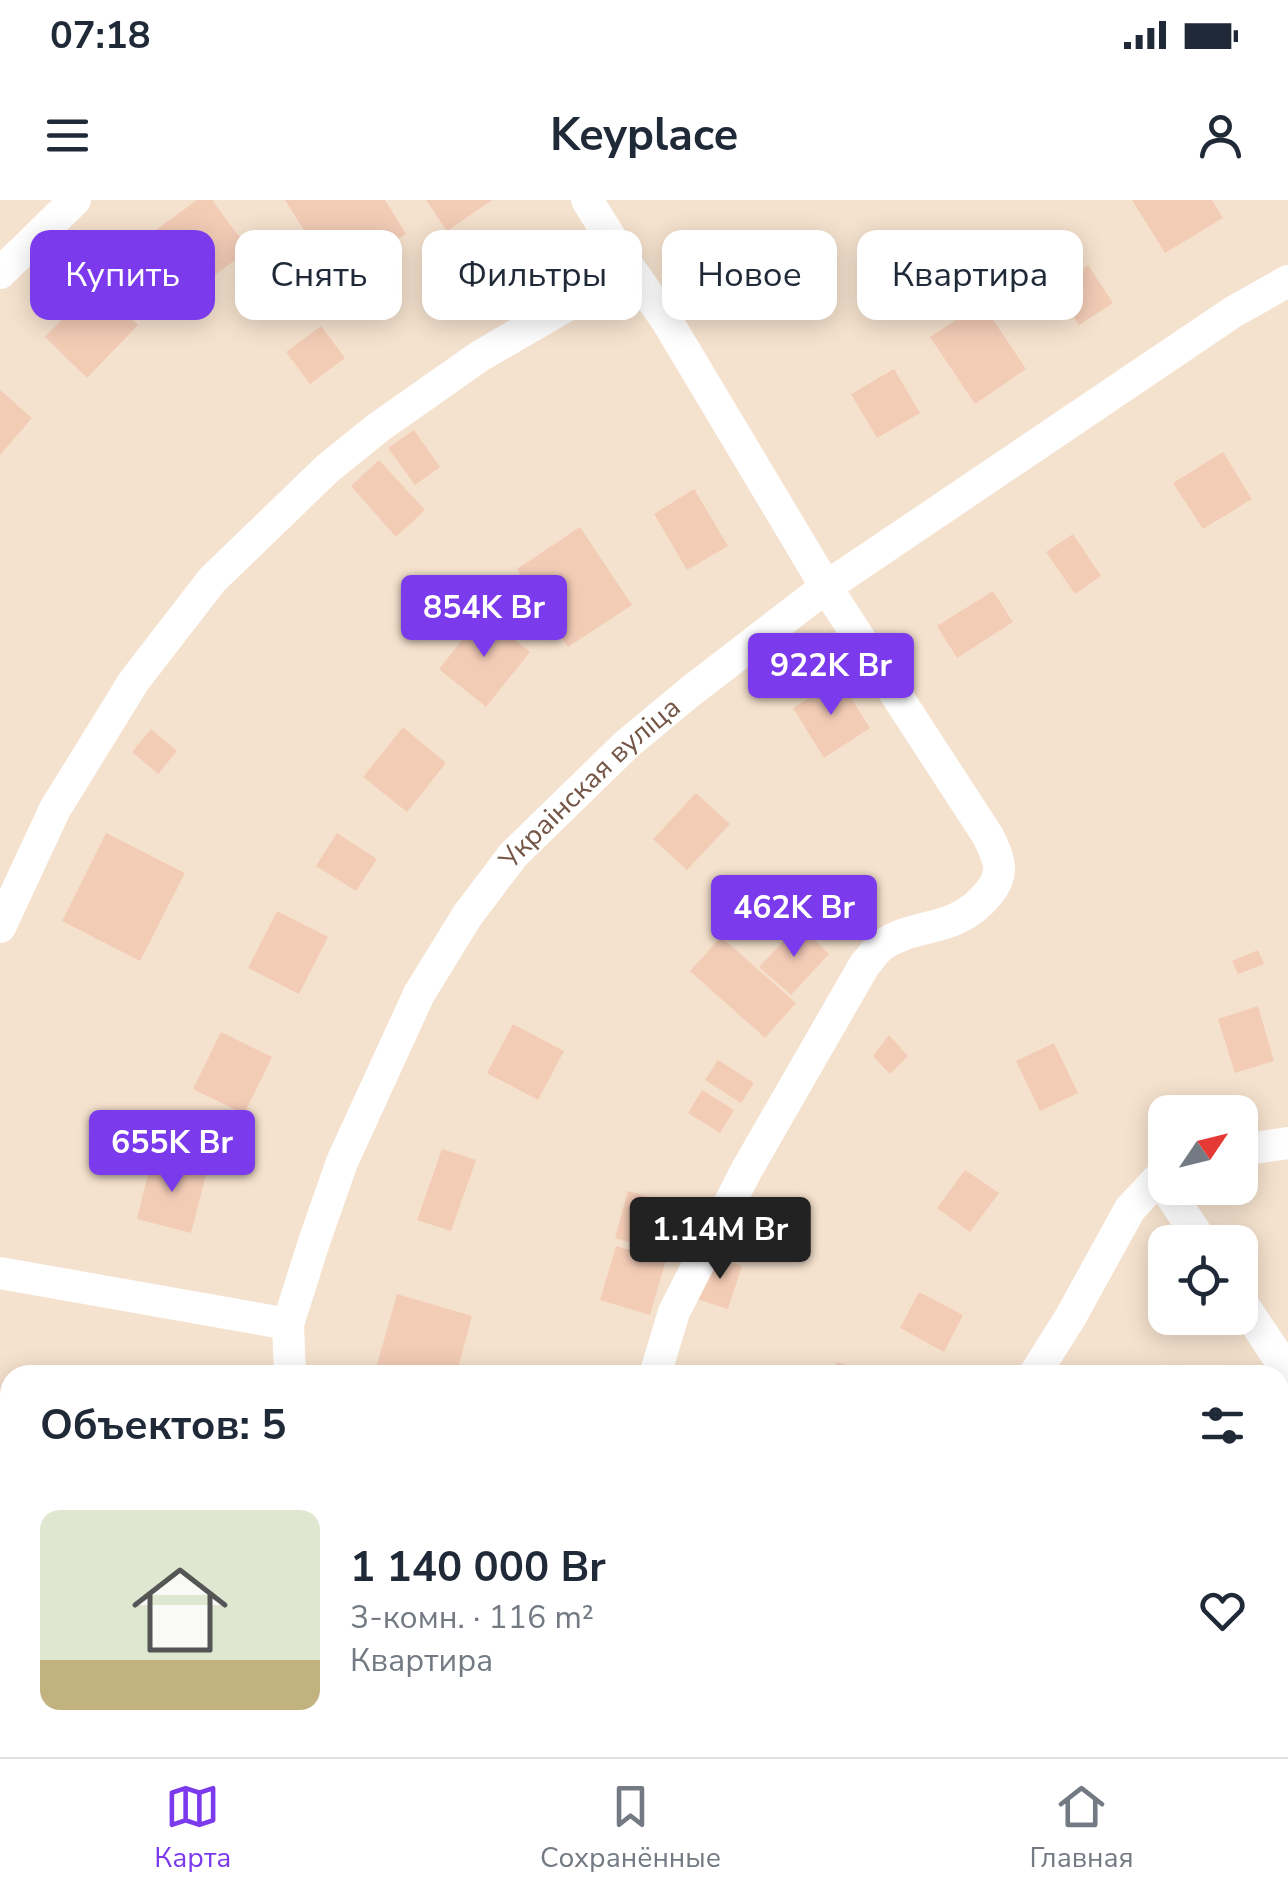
<!DOCTYPE html>
<html lang="ru">
<meta charset="utf-8">
<style>
body{margin:0;font-family:"Nunito Sans",sans-serif;background:#f6f6f7;color:#1f2937;height:100vh;display:flex;flex-direction:column;font-size:38px;white-space:nowrap}
*{box-sizing:border-box;margin:0}
p{font-size:32px;color:#747a83}
.icon{flex:none;width:55px;height:55px;fill:none;stroke:currentColor;stroke-width:2;stroke-linecap:round;stroke-linejoin:round}
.map{position:relative;flex:1;overflow:hidden}
.details{position:absolute;left:0px;top:1165px;width:1290px;height:392px;display:flex;flex-direction:column;background:#fff;border-radius:30px 30px 0 0;box-shadow:0 5px 25px #0003}
.details>*{flex:none}
.guide{position:absolute;left:30px;top:30px;width:1230px;height:90px;display:flex;gap:20px}
.needle{width:65px;rotate:55deg}
.controls{position:absolute;left:1148px;top:895px;display:grid;gap:20px}
.controls a{display:grid;place-items:center;width:110px;height:110px;border-radius:20px;background:#fff;box-shadow:0 5px 25px #0003;font-size:50px}
.price{position:absolute;translate:-50% -85px;padding:0 22px;border-radius:10px;background:#7c3aed;color:#fff;font-size:32px;line-height:65px;filter:drop-shadow(0 2px 5px #0008)}
.price::after{content:'';position:absolute;left:50%;top:60px;width:30px;height:22px;margin-left:-15px;background:inherit;clip-path:polygon(0 0,100% 0,50% 100%)}
.price.selected{background:#222;color:#fff}
ul{padding:0;list-style:none}
li{display:flex;align-items:center;gap:30px;height:250px;padding:0 40px}
li+li{border-top:2px solid #e0e1e3}
li span{display:grid;place-items:center;flex:none;width:280px;height:200px;border-radius:20px;color:#555}
li>.icon{margin-inline-start:auto}
span .icon{width:120px;height:120px;fill:#fffc;stroke-width:1}
li b{font-size:42px}
h2{display:flex;justify-content:space-between;align-items:center;height:120px;padding:0 40px;font-size:42px}
.chip{padding:0 35px;border-radius:20px;background:#fff;box-shadow:0 5px 25px #0003;font-size:35px;line-height:90px}
.chip.selected{background:#7c3aed;color:#fff}
.status{display:flex;justify-content:space-between;align-items:center;height:70px;padding:0 50px;background:#fff;direction:ltr}
.status svg{height:28px;fill:currentColor}
header{display:flex;justify-content:space-between;align-items:center;height:130px;padding:0 40px;background:#fff;font-size:45px;font-weight:700}
.dock{display:flex;justify-content:space-around;align-items:center;height:140px;border-top:2px solid #e0e1e3;background:#fff;font-size:28px;color:#747a83}
.dock a{display:grid;justify-items:center;gap:5px}
.dock .selected{color:#7c3aed}
.map>svg:first-child{display:block}
.residential{fill:#f5e2ce;fill-rule:evenodd}
.building{fill:#f3ccb6}
.lines{fill:none;stroke-linecap:round;stroke-linejoin:round}
.minor{stroke:#fff;stroke-width:32}
.labels{text-anchor:middle;dominant-baseline:central;stroke-width:10;stroke-linejoin:round;paint-order:stroke}
.street-label{font-size:28px;fill:#745546;stroke:#fff4e6}
</style>
<div class="status"><b>07:18</b><svg viewBox="0 0 49 12"><path d="M0 12V9h3v3zM5 12V6h3v6zM10 12V3h3v9zM15 12V0h3v12zM26 1h20v11H26zM47 4h2v5h-2z"/></svg></div>
<header><svg class="icon" aria-label="menu" viewBox="0 0 24 24"><path d="M4 6h16M4 12h16M4 18h16"/></svg>Keyplace<svg class="icon" aria-label="person" viewBox="0 0 24 24"><circle cx="12" cy="8" r="4"/><path d="M4 21q1-7 8-7t8 7"/></svg></header>
<div class="map">
<svg width="1288" height="1557" viewBox="0 0 1288 1557">
<rect width="100%" height="100%" fill="#fdf0e0"/>
<!-- residential -->
<path class="residential" d="M0,0H1288V1557H0ZM1165,912H1240V988H1165ZM1165,1042H1240V1118H1165ZM10,1175H1280V1548H10Z"/>
<!-- building -->
<path class="building" d="M197,0H212L249,50L176,103L134,46Z
M285,0H385L406,34L365,59L351,36L320,56Z
M426,0H492L447,31Z
M1132,0H1212L1223,18L1165,53Z
M1088,65L1113,103L1079,125L1054,87Z
M96,85L138,125L87,178L45,137Z
M982,103L1026,169L975,204L930,137Z
M321,126L345,158L310,184L286,152Z
M894,169L920,213L877,238L851,194Z
M0,190L32,218L0,255Z
M414,230L440,267L415,285L388,248Z
M1223,252L1252,299L1203,329L1173,283Z
M379,260L425,310L396,337L351,286Z
M694,289L728,346L687,370L654,314Z
M580,327L632,405L568,447L517,369Z
M1073,334L1101,376L1075,394L1046,352Z
M993,391L1013,422L957,458L937,426Z
M483,414L530,452L486,507L439,469Z
M839,479L870,528L824,558L793,508Z
M403,527L446,563L407,612L363,577Z
M151,529L177,551L158,574L132,552Z
M696,593L730,624L687,670L653,639Z
M106,633L185,673L140,761L62,721Z
M337,633L377,659L356,691L316,666Z
M277,711L328,737L299,794L248,768Z
M799,725L829,754L791,795L759,767Z
M721,737L796,803L765,838L690,771Z
M1258,750L1264,764L1238,774L1232,761Z
M1258,806L1274,861L1235,873L1218,819Z
M513,824L564,851L538,900L487,873Z
M221,832L272,857L244,914L193,889Z
M889,835L908,856L890,874L873,856Z
M1054,843L1078,893L1040,911L1016,861Z
M718,860L754,883L741,903L705,880Z
M702,890L734,910L720,933L688,913Z
M442,949L476,960L451,1031L417,1020Z
M152,958L207,971L191,1033L137,1019Z
M965,970L999,993L970,1032L937,1008Z
M628,991L678,1005L665,1052L615,1038Z
M616,1046L666,1060L650,1115L600,1100Z
M711,1056L742,1066L728,1109L697,1099Z
M919,1092L963,1115L944,1152L900,1128Z
M397,1094L472,1116L456,1175H374Z
M837,1162L876,1174V1175H833Z
M114,1167L169,1169L168,1175H114Z
M172,1548H240L243,1557H140Z
M491,1548H562L563,1557H493Z"/>
<g class="lines">
<!-- minor -->
<g class="minor">
<path d="M587,0L630,69L667,121L826,387L988,636C999,659 1006,673 988,694C954,735 916,721 881,746C875,751 870,759 865,764L746,971L674,1112L655,1175"/>
<path d="M0,73L75,0"/>
<path d="M0,727L55,609L134,481L212,380L328,268L379,227L480,156L630,69"/>
<path d="M1240,950L1288,943"/>
<path d="M1166,988L1202,1042"/>
<path d="M0,1073L288,1124"/>
<path d="M1240,1100L1288,1172"/>
<path id="s1" d="M290,1175L288,1124L314,1042L342,962L419,794L467,716L513,655L627,544L691,491L826,387L1233,112L1288,81"/>
<path d="M1034,1175L1070,1118L1130,1009L1159,978L1165,974"/>
<path d="M331,1548L333,1557"/>
<path d="M664,1548L668,1557"/>
<path d="M1038,1548L1046,1557"/>
</g>
</g>
<g class="labels">
<!-- street labels -->
<g class="street-label">
<text stroke="none"><textPath href="#s1" startOffset="680">Украінская вуліца</textPath></text>
</g>
</g>
</svg>
<div class="controls">
<a><svg class="needle" viewBox="-14 -14 28 28"><path d="M0-13l5 13h-10z" fill="#e53935"/><path d="M0 13l5-13h-10z" fill="#747a83"/></svg></a>
<a><svg class="icon" aria-label="locate" viewBox="0 0 24 24"><circle cx="12" cy="12" r="6"/><path d="M12 2v4M12 18v4M2 12h4M18 12h4"/></svg></a>
</div>
<b class="price" style="left:484px;top:460px">854K Br</b>
<b class="price" style="left:831px;top:518px">922K Br</b>
<b class="price" style="left:794px;top:760px">462K Br</b>
<b class="price" style="left:172px;top:995px">655K Br</b>
<b class="price selected" style="left:720px;top:1082px">1.14M Br</b>
<div class="guide">
<a class="chip selected">Купить</a>
<a class="chip">Снять</a>
<a class="chip">Фильтры</a>
<a class="chip">Новое</a>
<a class="chip">Квартира</a>
</div>
<section class="details">
<h2>Объектов: 5<svg class="icon" aria-label="filters" viewBox="0 0 24 24"><path d="M4 7h16M4 17h16"/><circle cx="9" cy="7" r="2"/><circle cx="15" cy="17" r="2"/></svg></h2>
<ul>
<li><span style="background:linear-gradient(#dfe7d0 75%,#c2b280 0)"><svg class="icon" aria-label="home" viewBox="0 0 24 24"><path d="M3 11l9-7 9 7M6 9v11h12V9"/></svg></span><div><b>1 140 000 Br</b><p>3-комн. · 116 m²</p><p>Квартира</p></div><svg class="icon" aria-label="heart" viewBox="0 0 24 24"><path d="M12 20l-8-8c-3-5 5-10 8-4 3-6 11-1 8 4z"/></svg></li>
</ul>
</section>
</div>
<nav class="dock">
<a class="selected"><svg class="icon" aria-label="map" viewBox="0 0 24 24"><path d="M3 6l6-2 6 2 6-2v14l-6 2-6-2-6 2zM9 4v14M15 6v14"/></svg>Карта</a>
<a><svg class="icon" aria-label="saved" viewBox="0 0 24 24"><path d="M7 4h10v16l-5-4-5 4z"/></svg>Сохранённые</a>
<a><svg class="icon" aria-label="home" viewBox="0 0 24 24"><path d="M3 11l9-7 9 7M6 9v11h12V9"/></svg>Главная</a>
</nav>
